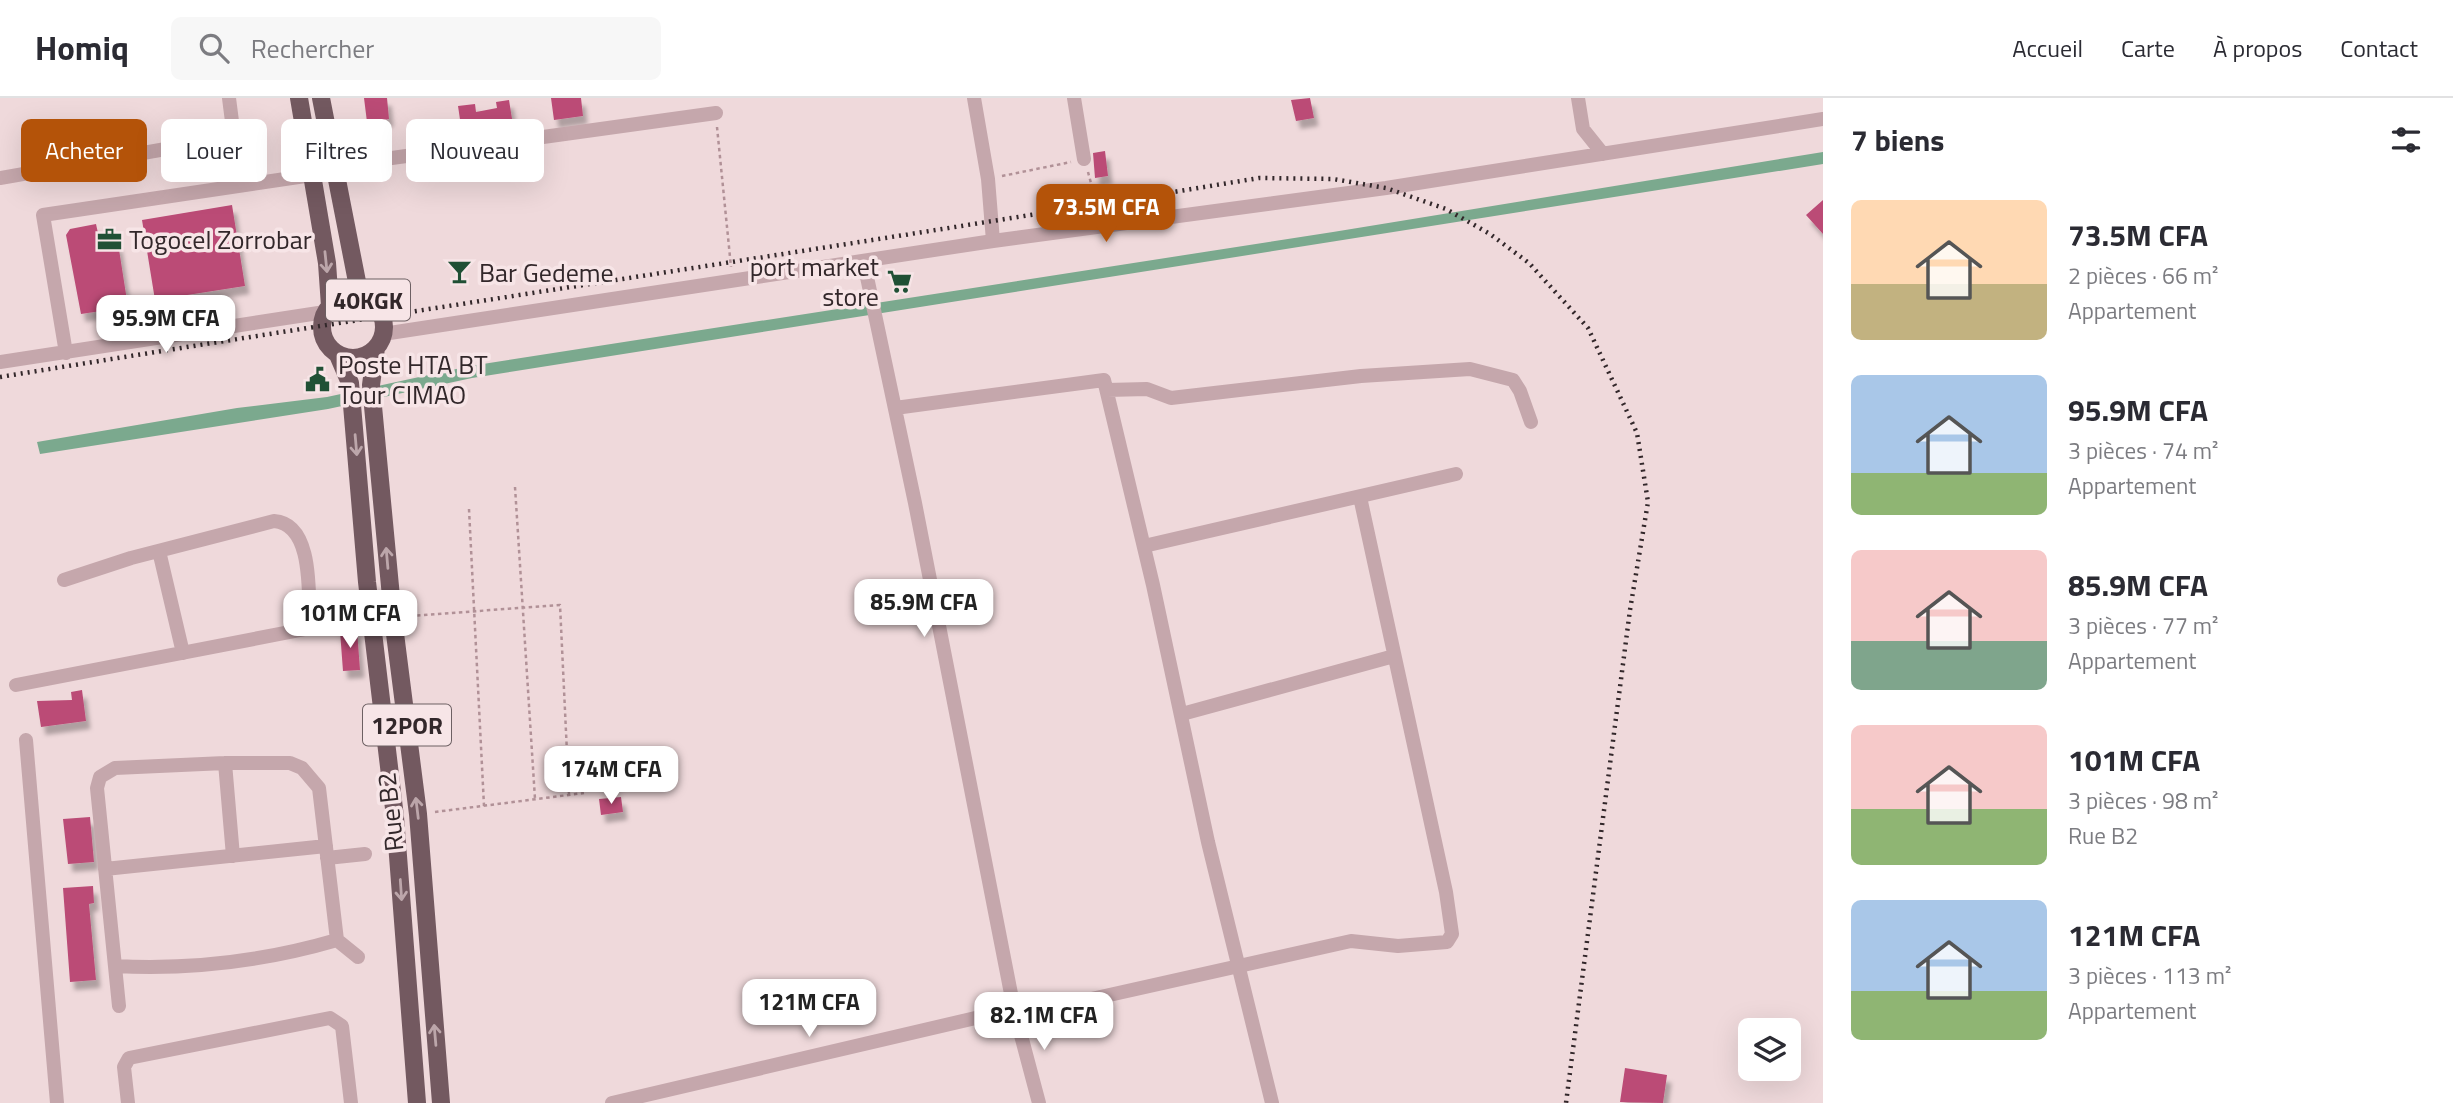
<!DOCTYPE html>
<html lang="fr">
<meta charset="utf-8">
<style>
body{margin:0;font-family:"Titillium Web",sans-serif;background:#f7f7f7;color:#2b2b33;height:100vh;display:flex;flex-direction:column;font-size:26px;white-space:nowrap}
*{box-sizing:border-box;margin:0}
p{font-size:23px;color:#7c7c81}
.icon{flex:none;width:38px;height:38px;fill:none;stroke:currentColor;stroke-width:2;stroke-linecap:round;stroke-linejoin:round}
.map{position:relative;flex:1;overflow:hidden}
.details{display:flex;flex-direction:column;background:#fff;width:630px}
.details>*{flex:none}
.guide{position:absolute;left:21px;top:21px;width:665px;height:63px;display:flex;gap:14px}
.fabs{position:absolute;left:1738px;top:920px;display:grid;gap:14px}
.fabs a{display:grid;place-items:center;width:63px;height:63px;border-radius:10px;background:#fff;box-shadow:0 7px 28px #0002;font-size:35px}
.price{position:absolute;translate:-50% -60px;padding:0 16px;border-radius:14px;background:#fff;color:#222;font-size:23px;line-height:46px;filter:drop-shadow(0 2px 4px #0008)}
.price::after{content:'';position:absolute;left:50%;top:42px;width:21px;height:16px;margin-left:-10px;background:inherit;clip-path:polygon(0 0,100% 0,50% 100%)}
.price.current{background:#b45309;color:#fff}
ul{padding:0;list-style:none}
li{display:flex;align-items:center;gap:21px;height:175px;padding:0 28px}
li span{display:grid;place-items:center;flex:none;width:196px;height:140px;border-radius:10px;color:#555}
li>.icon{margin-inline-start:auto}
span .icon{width:84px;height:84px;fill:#fffc;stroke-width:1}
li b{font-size:30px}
h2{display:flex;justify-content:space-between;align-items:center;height:84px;padding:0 28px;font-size:30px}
.chip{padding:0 24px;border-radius:10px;background:#fff;box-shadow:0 7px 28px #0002;font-size:24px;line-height:63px}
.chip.current{background:#b45309;color:#fff}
header{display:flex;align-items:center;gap:42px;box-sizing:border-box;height:98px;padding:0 35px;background:#fff;border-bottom:2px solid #e1e1e2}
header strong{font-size:33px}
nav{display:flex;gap:38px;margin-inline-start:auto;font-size:24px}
.search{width:490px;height:63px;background:#f7f7f7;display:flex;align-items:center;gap:18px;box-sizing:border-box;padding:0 24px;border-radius:10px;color:#7c7c81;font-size:26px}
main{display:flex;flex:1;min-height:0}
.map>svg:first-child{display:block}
.water{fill:#7ba98e}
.building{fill:#bb4b76;filter:url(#shadow)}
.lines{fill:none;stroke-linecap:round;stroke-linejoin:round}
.path{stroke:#b19197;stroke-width:2.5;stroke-dasharray:3.5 3.5;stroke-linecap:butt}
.minor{stroke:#c5a7ac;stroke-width:14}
.major{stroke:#735960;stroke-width:18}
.rail{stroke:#32272a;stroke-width:4.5;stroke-dasharray:2 5;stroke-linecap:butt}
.oneway{stroke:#bca6aa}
.labels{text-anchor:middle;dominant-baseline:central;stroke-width:7;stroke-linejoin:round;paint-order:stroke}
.shield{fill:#f7e5e7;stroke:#6d6063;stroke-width:2}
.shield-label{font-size:24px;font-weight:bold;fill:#32272a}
.poi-label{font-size:26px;fill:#32272a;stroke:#f7e5e7;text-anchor:start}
.street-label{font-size:26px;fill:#32272a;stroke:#f7e5e7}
</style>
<header>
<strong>Homiq</strong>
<div class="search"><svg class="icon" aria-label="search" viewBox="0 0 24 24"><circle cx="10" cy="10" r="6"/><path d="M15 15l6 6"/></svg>Rechercher</div>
<nav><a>Accueil</a><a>Carte</a><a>À propos</a><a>Contact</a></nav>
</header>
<main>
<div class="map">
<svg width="1823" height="1005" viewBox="0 0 1823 1005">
<defs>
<filter id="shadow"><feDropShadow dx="4.5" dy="8" stdDeviation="2" flood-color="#0004"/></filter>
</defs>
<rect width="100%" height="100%" fill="#efd9db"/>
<!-- water -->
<path class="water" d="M1823,54V66L472,280L328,311L40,356L37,344L237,310L327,299L470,268L1333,134Z"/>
<!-- building -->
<path class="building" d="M364,0H387L389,21L367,24Z
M551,0H581L583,18L554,22Z
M1310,0L1314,20L1296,23L1291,2Z
M509,2L513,27L500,29V24L462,35L458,8L475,6L476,14L497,10L496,4Z
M1105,53L1108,78L1095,80L1093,55Z
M1823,102V136L1806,117Z
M232,107L245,188L155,202L142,122Z
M96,126L101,149L118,145L128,209L81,216L66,137L70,131Z
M357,532L360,572L343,573L340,533Z
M82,592L86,623L41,629L37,603L72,602L71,594Z
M621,699L623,714L601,717L599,701Z
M90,719L94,764L68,766L63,721Z
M93,788L94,805L89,806L96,882L70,884L63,790Z
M1625,970L1667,977L1663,1005L1620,1004Z"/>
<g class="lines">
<!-- path -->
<path class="path" d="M717,29L731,169
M1088,74L1099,115
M1002,78L1071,64
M515,389L535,701
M469,411L484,708
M410,518L560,507L569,697
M435,714L584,695"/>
<!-- minor -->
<path class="minor" d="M974,0L988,81L993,143
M1074,0L1084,61
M1578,0L1583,31L1603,56
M334,68L716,15
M0,80L234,39L229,0
M864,165L915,405L1014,911L1039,1005
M383,236L993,143L1386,90L1823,21
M66,255L43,117L312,77
M0,264L325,214
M1107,292L1147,291L1171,300L1361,278L1470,271L1513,282L1520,293L1531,324
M895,310L1104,282L1153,487L1208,744L1272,1005
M1144,448L1456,376
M159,453L183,555
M64,482L131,460L274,423C315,426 308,500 310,531
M16,587L326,527
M1182,616L1394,558
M26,642L57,1005
M225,665L233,758
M327,760L365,756
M105,771L326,748
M115,868C190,872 265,863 337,842
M1078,904L1351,843L1398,848L1447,844L1452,836L1446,794L1360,399
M119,908L97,690L100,679L115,670L225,665H290L302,670L319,690L337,842L358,859
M128,1005L124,969L129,960L330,920L342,928L351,1005
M612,1005L1014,911"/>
<!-- major -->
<path class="major" d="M299,0L327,165L330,208
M321,0L360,199
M322 229a31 31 0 1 1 62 0a31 31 0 1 1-62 0Z
M376,250L371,287L393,520L418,716L441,1005
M338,257L350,285L352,307L367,484L395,719L417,1005"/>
<!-- rail -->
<path class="rail" d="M0,279C419,211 840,149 1259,80L1333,81L1386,90L1446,111L1490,136L1529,165L1588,230L1637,335L1648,404L1630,512L1566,1005"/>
</g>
<!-- one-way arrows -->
<defs><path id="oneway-shaft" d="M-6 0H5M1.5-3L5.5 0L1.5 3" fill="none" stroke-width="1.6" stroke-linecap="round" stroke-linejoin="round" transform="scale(1.75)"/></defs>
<g class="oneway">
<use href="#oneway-shaft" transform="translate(326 164) rotate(84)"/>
<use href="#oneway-shaft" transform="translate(356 347) rotate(85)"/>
<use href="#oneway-shaft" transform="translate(387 460) rotate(-95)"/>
<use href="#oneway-shaft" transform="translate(417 710) rotate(-97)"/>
<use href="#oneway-shaft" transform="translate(401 792) rotate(86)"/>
<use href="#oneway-shaft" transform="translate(435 937) rotate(-95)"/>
</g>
<!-- icons -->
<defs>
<symbol id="office-bare" viewBox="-9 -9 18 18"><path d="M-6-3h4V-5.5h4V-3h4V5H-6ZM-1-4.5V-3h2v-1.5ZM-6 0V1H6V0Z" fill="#205035" stroke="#f7e5e7" stroke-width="2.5" paint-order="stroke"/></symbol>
<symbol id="bar-bare" viewBox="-9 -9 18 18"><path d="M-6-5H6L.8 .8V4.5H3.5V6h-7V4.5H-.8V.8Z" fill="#205035" stroke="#f7e5e7" stroke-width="2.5" paint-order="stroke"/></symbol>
<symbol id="supermarket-bare" viewBox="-9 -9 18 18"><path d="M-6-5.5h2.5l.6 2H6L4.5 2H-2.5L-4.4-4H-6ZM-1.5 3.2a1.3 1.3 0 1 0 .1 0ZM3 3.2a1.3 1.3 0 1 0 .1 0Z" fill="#205035" stroke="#f7e5e7" stroke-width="2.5" paint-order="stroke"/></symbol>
<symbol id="civic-bare" viewBox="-9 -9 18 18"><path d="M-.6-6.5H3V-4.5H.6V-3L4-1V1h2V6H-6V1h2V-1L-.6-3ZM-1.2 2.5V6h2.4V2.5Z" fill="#205035" stroke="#f7e5e7" stroke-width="2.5" paint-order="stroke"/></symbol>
</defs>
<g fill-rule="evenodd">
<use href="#office-bare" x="92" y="124" width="35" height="35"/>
<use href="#bar-bare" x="442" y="156" width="35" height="35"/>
<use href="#supermarket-bare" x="882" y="166" width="35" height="35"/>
<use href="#civic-bare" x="300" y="264" width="35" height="35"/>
</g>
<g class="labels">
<!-- shield labels -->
<g class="shield">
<rect x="326" y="181.5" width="84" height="41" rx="5"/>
<rect x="363" y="606.5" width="88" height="41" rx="5"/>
</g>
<g class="shield-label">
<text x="368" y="202">40KGK</text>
<text x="407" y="627">12POR</text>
</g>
<!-- poi labels -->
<g class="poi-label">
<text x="129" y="141">Togocel Zorrobar</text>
<text x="879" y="168" text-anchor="end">port market<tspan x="879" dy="30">store</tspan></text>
<text x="479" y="174">Bar Gedeme</text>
<text x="338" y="266">Poste HTA BT<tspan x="338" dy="30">Tour CIMAO</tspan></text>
</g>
<!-- street labels -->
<g class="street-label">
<text transform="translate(390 714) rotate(-96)">Rue B2</text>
</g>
</g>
</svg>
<div class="fabs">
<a><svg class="icon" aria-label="layers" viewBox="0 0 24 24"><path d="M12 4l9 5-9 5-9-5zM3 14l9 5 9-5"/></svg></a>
</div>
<b class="price current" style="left:1106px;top:146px">73.5M CFA</b>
<b class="price" style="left:166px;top:257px">95.9M CFA</b>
<b class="price" style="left:924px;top:541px">85.9M CFA</b>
<b class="price" style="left:350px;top:552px">101M CFA</b>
<b class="price" style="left:611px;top:708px">174M CFA</b>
<b class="price" style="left:809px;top:941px">121M CFA</b>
<b class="price" style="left:1044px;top:954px">82.1M CFA</b>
<div class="guide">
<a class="chip current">Acheter</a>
<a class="chip">Louer</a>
<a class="chip">Filtres</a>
<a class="chip">Nouveau</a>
</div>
</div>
<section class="details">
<h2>7 biens<svg class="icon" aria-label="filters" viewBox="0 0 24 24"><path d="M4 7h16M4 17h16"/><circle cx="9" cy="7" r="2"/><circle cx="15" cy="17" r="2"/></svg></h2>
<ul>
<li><span style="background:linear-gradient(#ffd9b3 60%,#c2b280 0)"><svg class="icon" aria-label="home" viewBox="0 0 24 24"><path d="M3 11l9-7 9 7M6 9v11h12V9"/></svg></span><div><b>73.5M CFA</b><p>2 pièces · 66 m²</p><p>Appartement</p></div></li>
<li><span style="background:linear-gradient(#a9c7e8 70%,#8fb573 0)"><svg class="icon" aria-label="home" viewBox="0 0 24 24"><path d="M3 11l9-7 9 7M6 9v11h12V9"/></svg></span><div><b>95.9M CFA</b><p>3 pièces · 74 m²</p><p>Appartement</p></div></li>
<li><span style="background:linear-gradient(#f6c9c9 65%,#7fa58c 0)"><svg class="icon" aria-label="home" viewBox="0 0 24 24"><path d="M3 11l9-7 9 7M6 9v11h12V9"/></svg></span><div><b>85.9M CFA</b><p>3 pièces · 77 m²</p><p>Appartement</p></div></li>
<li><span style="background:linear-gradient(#f6c9c9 60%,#8fb573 0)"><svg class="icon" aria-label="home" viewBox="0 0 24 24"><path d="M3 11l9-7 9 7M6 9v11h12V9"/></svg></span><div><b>101M CFA</b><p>3 pièces · 98 m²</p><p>Rue B2</p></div></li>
<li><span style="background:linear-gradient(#a9c7e8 65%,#8fb573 0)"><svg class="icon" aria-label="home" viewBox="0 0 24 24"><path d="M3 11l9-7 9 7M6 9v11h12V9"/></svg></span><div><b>121M CFA</b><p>3 pièces · 113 m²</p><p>Appartement</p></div></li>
</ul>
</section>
</main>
